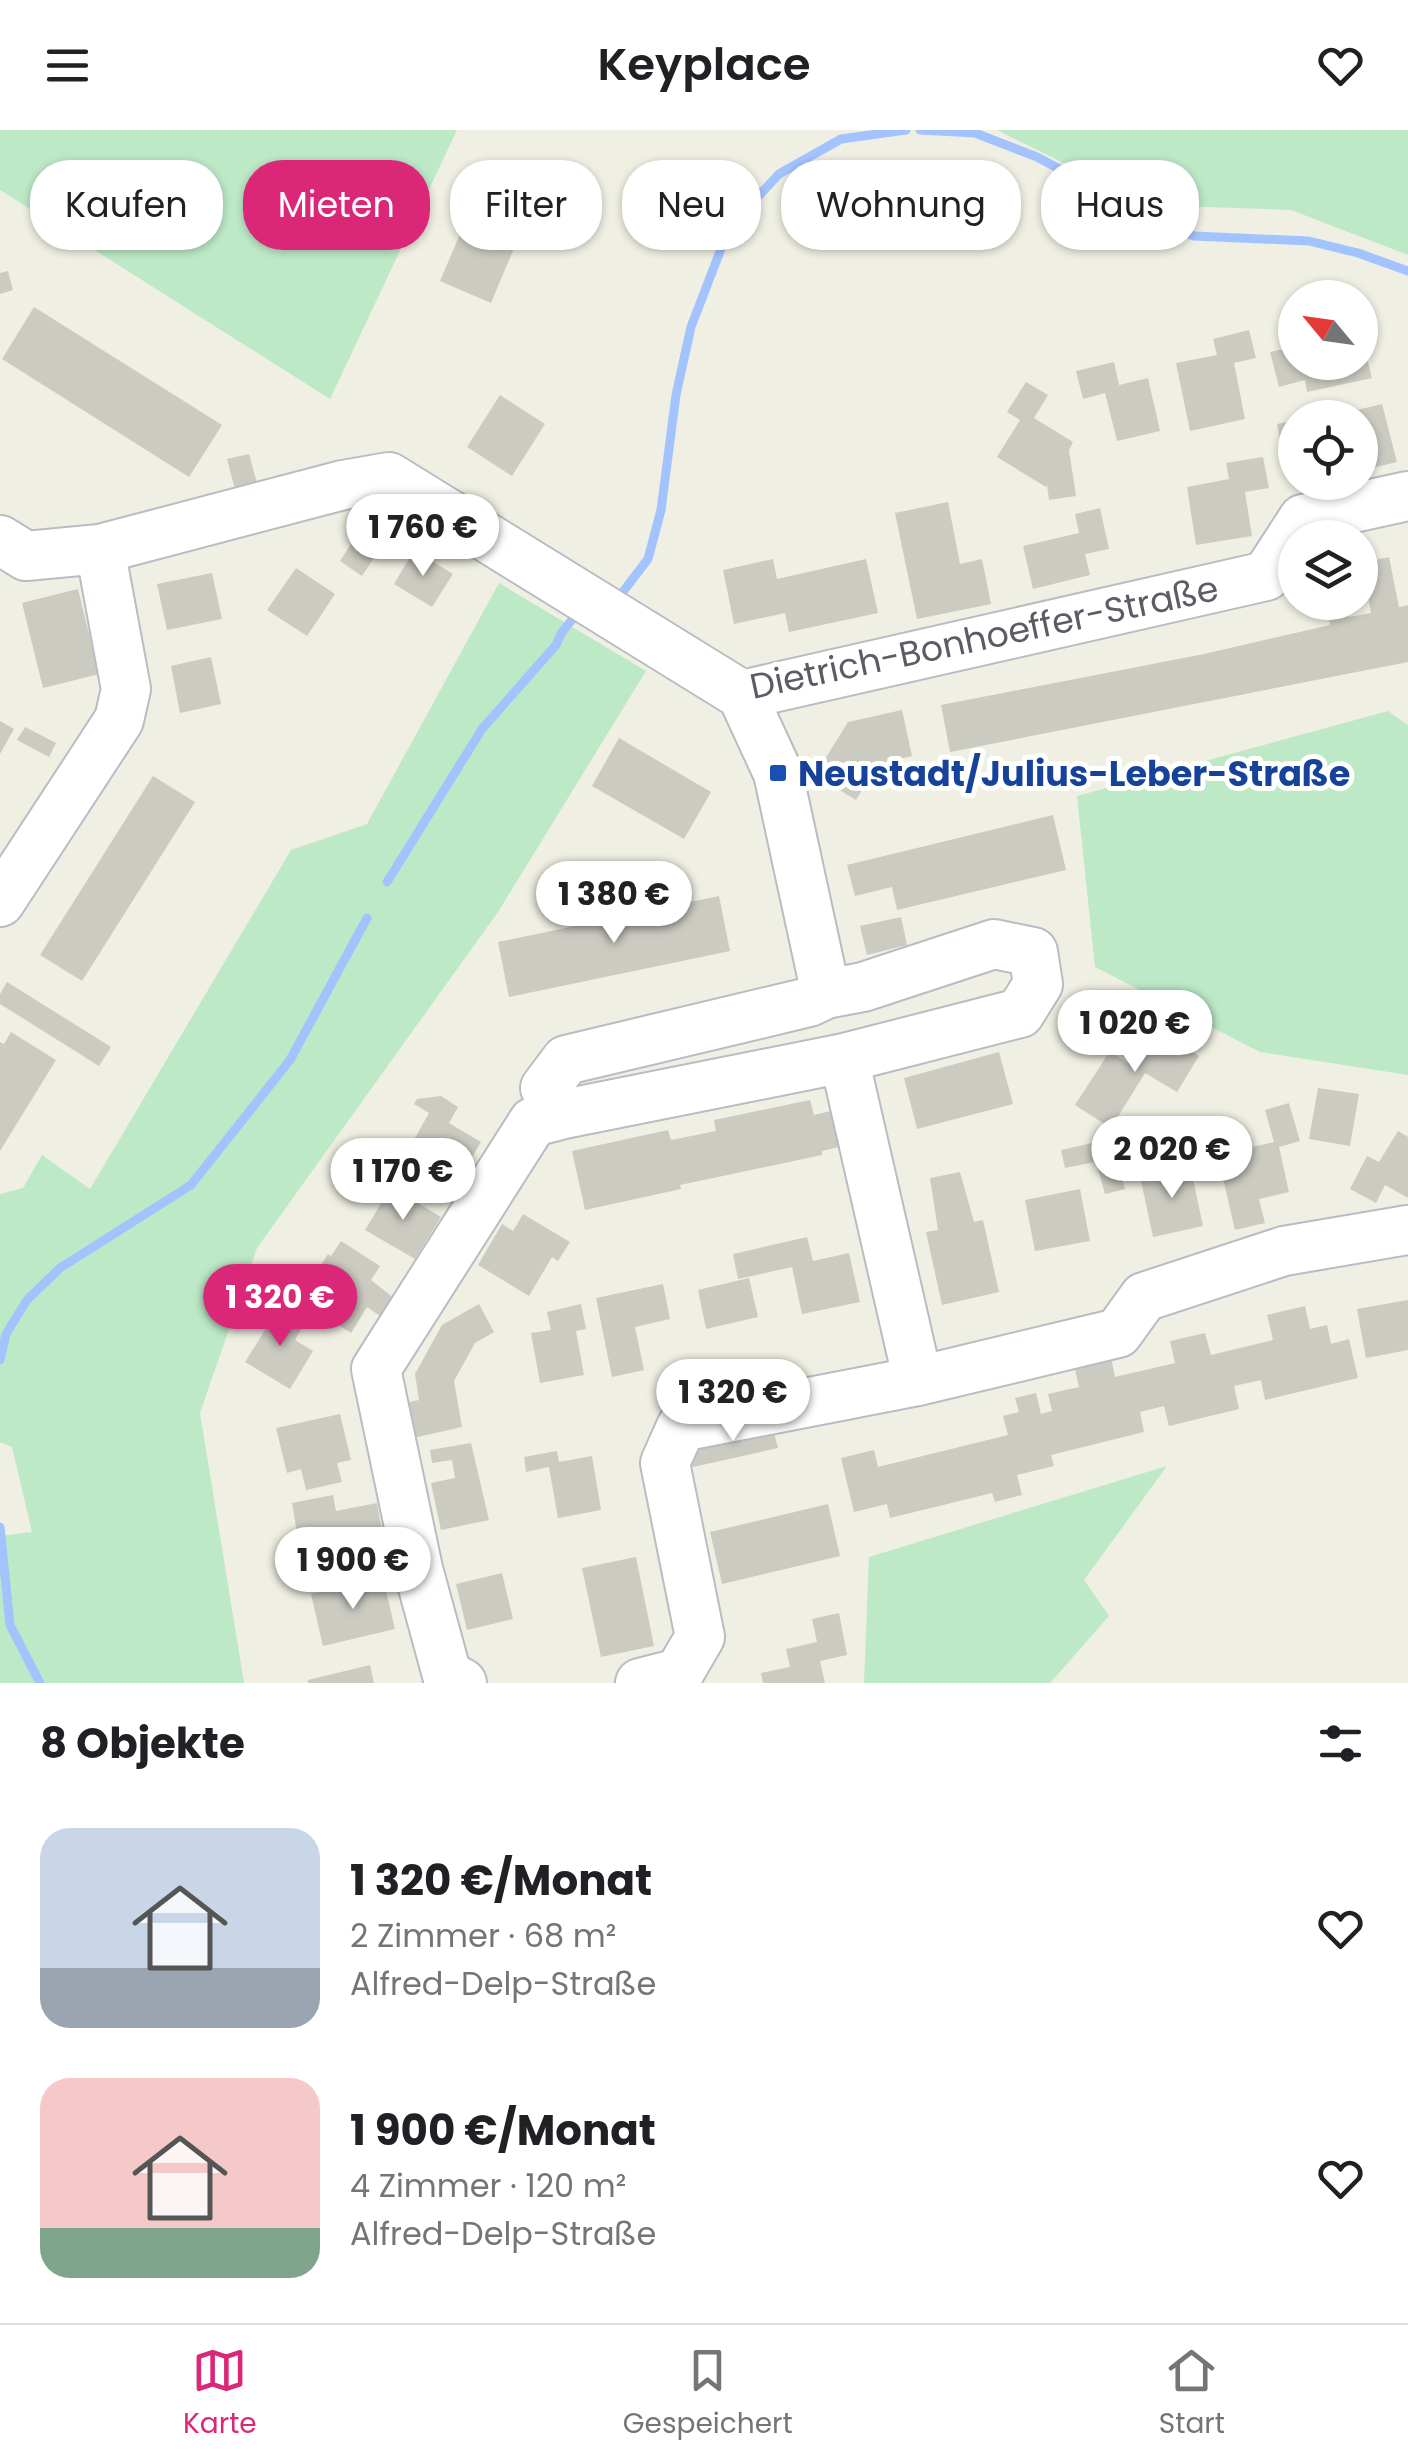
<!DOCTYPE html>
<html lang="de">
<meta charset="utf-8">
<style>
body{margin:0;font-family:Poppins,sans-serif;background:#f2f2f2;color:#202124;height:100vh;display:flex;flex-direction:column;font-size:38px;white-space:nowrap}
*{box-sizing:border-box;margin:0}
p{font-size:32px;color:#757577}
.icon{flex:none;width:55px;height:55px;fill:none;stroke:currentColor;stroke-width:2;stroke-linecap:round;stroke-linejoin:round}
.map{position:relative;height:1553px;overflow:hidden}
.panel{display:flex;flex-direction:column;background:#fff;flex:1}
.panel>*{flex:none}
.hud{position:absolute;left:30px;top:30px;width:1350px;height:90px;display:flex;gap:20px}
.needle{width:65px;rotate:299deg}
.controls{position:absolute;left:1278px;top:150px;display:grid;gap:20px}
.controls a{display:grid;place-items:center;width:100px;height:100px;border-radius:50%;background:#fff;box-shadow:0 2px 8px #0004;font-size:50px}
.price{position:absolute;translate:-50% -85px;padding:0 22px;border-radius:35px;background:#fff;color:#222;font-size:32px;line-height:65px;filter:drop-shadow(0 2px 5px #0008)}
.price::after{content:'';position:absolute;left:50%;top:60px;width:30px;height:22px;margin-left:-15px;background:inherit;clip-path:polygon(0 0,100% 0,50% 100%)}
.price.on{background:#db2777;color:#fff}
ul{padding:0;list-style:none}
li{display:flex;align-items:center;gap:30px;height:250px;padding:0 40px}
li span{display:grid;place-items:center;flex:none;width:280px;height:200px;border-radius:30px;color:#555}
li>.icon{margin-inline-start:auto}
span .icon{width:120px;height:120px;fill:#fffc;stroke-width:1}
li b{font-size:42px}
h2{display:flex;justify-content:space-between;align-items:center;height:120px;padding:0 40px;font-size:42px}
.tag{padding:0 35px;border-radius:40px;background:#fff;box-shadow:0 2px 8px #0004;font-size:35px;line-height:90px}
.tag.on{background:#db2777;color:#fff}
header{display:flex;justify-content:space-between;align-items:center;height:130px;padding:0 40px;background:#fff;font-size:45px;font-weight:600}
.dock{display:flex;justify-content:space-around;align-items:center;height:140px;border-top:2px solid #e0e0e0;background:#fff;font-size:28px;color:#757577}
.dock a{display:grid;justify-items:center;gap:5px}
.dock .on{color:#db2777}
.map>svg:first-child{display:block}
.green{fill:#bde9c7}
.lines{fill:none;stroke-linecap:round;stroke-linejoin:round}
.stream{stroke:#a3c3ff;stroke-width:9}
.building{fill:#cccbc2}
.minor-casing{stroke:#bbbcc3;stroke-width:52}
.minor{stroke:#fff;stroke-width:48}
.transit-dot{fill:#1a4fb4;stroke:#fff;stroke-width:4}
.labels{text-anchor:middle;dominant-baseline:central;stroke-width:10;stroke-linejoin:round;paint-order:stroke}
.street-label{font-size:35px;fill:#5b5d65;stroke:#fff}
.transit-label{font-size:35px;font-weight:bold;fill:#164399;stroke:#fff;text-anchor:start}
</style>
<header><svg class="icon" aria-label="menu" viewBox="0 0 24 24"><path d="M4 6h16M4 12h16M4 18h16"/></svg>Keyplace<svg class="icon" aria-label="heart" viewBox="0 0 24 24"><path d="M12 20l-8-8c-3-5 5-10 8-4 3-6 11-1 8 4z"/></svg></header>
<div class="map">
<svg width="1408" height="1553" viewBox="0 0 1408 1553">
<rect width="100%" height="100%" fill="#efefe3"/>
<!-- green -->
<path class="green" d="M0,0H457L330,269L0,60Z
M997,0H1408V125L1291,80L1148,75Z
M499,453L646,541L498,782L257,1118L200,1283L244,1553H0V1406L32,1402L12,1317L0,1312V1064L23,1058L42,1025L90,1059L291,720L367,694Z
M1388,581L1408,595V945L1260,922L1095,837L1077,666Z
M1167,1336L1084,1450L1109,1486L1050,1553H864L869,1427Z"/>
<g class="lines">
<!-- stream -->
<path class="stream" d="M920,0L975,3L1037,27L1164,95L1194,106L1309,111L1358,123L1408,141
M611,467L622,463L648,429L661,380L676,265L691,197L729,98L779,44L841,9L906,0
M387,752L482,599L556,515L562,502L581,479
M0,1230L6,1204L27,1170L60,1138L191,1055L290,930L367,788
M0,1397L10,1495L40,1553"/>
</g>
<!-- building -->
<path class="building" d="M466,90L517,111L491,173L440,151Z
M8,141L13,160L0,164V143Z
M34,177L222,295L189,347L2,229Z
M1249,200L1256,228L1234,233L1245,289L1190,301L1176,233L1217,225L1213,209Z
M1360,201L1372,248L1307,262L1305,250L1279,257L1270,222L1295,216V232H1360Z
M1114,232L1119,255L1148,248L1160,301L1117,311L1105,263L1083,269L1076,241Z
M1026,252L1048,265L1034,288L1073,312L1069,320L1076,366L1049,370L1047,355L1046,357L997,327L1020,290L1007,282Z
M500,265L545,294L512,346L467,317Z
M1382,274L1397,332L1360,341V288L1333,286Z
M1295,290V320L1283,323L1277,294Z
M249,324L258,357L236,363L227,329Z
M1263,327L1269,358L1245,362L1252,406L1196,415L1187,357L1229,349L1226,333Z
M948,372L960,434L982,429L991,474L917,489L895,383Z
M1100,378L1109,419L1085,424L1090,445L1033,459L1023,416L1079,403L1075,384Z
M356,406L379,420L362,446L340,431Z
M414,420L453,444L432,477L394,454Z
M1389,427L1399,477L1408,475V532L950,622L941,575L1204,524L1330,495L1326,472H1346L1349,487L1371,483L1362,433Z
M773,429L777,449L866,429L878,483L789,502L785,483L734,494L723,440Z
M296,438L335,464L307,506L267,480Z
M212,443L222,489L167,500L157,454Z
M78,459L99,544L43,558L22,473Z
M211,527L221,574L180,583L171,536Z
M902,580L912,626L878,634L856,670L815,645L848,592Z
M0,591L14,599L0,624Z
M25,597L56,613L49,627L17,610Z
M619,608L711,662L684,709L592,656Z
M153,646L195,672L82,851L40,825Z
M1053,685L1066,740L897,780L892,757L855,766L847,735Z
M719,766L730,821L509,867L498,812Z
M901,787L907,815L867,825L860,796Z
M7,852L111,917L99,936L0,874V864Z
M1150,896L1199,926L1177,962L1145,943L1111,998L1075,975L1110,921L1128,933Z
M11,902L56,930L0,1021V912L4,914Z
M999,922L1013,974L917,999L904,948Z
M1318,958L1359,964L1350,1016L1309,1009Z
M441,966L458,977L449,993L481,1012L452,1061L402,1031L429,983L414,974L417,969Z
M810,970L814,985L839,979L847,1015L822,1021V1025L680,1055L681,1059L585,1080L572,1021L668,1000L671,1010L716,1001L714,990Z
M1289,973L1300,1011L1279,1017L1289,1062L1259,1069L1265,1093L1235,1100L1216,1018L1245,1011L1247,1018L1274,1012L1265,980Z
M1398,1001L1408,1007V1068L1385,1055L1376,1073L1350,1059L1367,1026L1379,1032Z
M1106,1010L1110,1029L1065,1038L1061,1020Z
M1119,1034L1125,1059L1105,1064L1098,1039Z
M1190,1035L1203,1096L1153,1107L1140,1046Z
M960,1042L974,1092L983,1090L999,1162L942,1175L926,1102L938,1100L930,1048Z
M391,1057L441,1087L415,1129L365,1100Z
M1080,1059L1090,1111L1035,1121L1025,1070Z
M523,1084L570,1112L558,1131L552,1127L529,1166L478,1135L502,1094L513,1101Z
M807,1107L813,1131L849,1123L860,1172L802,1184L792,1137L738,1149L733,1124Z
M341,1111L380,1136L371,1150L395,1169L383,1188L367,1177L351,1203L311,1177L316,1168L305,1161L328,1124L331,1126Z
M749,1148L758,1187L706,1199L698,1160Z
M663,1154L670,1189L635,1197L644,1240L612,1247L596,1168Z
M1408,1170V1220L1366,1228L1357,1179Z
M479,1174L494,1202L475,1213L454,1251L462,1297L413,1308L405,1273L419,1270L415,1244L442,1195Z
M581,1174L586,1199L576,1201L584,1245L540,1253L531,1203L551,1200L547,1182Z
M270,1175L303,1196L295,1210L313,1221L290,1259L245,1232L267,1197L260,1192Z
M1305,1176L1310,1199L1327,1195L1331,1214L1349,1209L1358,1248L1265,1270L1261,1250L1234,1256L1239,1279L1169,1296L1164,1276L1140,1282L1144,1302L1051,1325L1054,1336L1017,1345L1022,1365L995,1372L992,1363L890,1388L887,1374L854,1382L841,1328L874,1320L878,1337L1008,1305L1003,1286L1019,1282L1015,1268L1036,1263L1041,1284L1052,1281L1048,1264L1079,1257L1073,1231L1110,1223L1115,1247L1175,1233L1170,1211L1205,1203L1211,1225L1273,1210L1267,1185Z
M340,1284L351,1330L337,1333L342,1352L306,1360L301,1339L287,1343L276,1298Z
M771,1291L778,1318L693,1337L687,1311Z
M471,1313L489,1390L441,1400L431,1353L455,1348L452,1330L432,1333L430,1320Z
M557,1321L559,1332L592,1326L601,1380L558,1388L549,1337L526,1342L524,1327Z
M333,1365L336,1381L377,1373L385,1417L302,1432L292,1373Z
M828,1374L840,1426L722,1454L710,1402Z
M636,1427L654,1516L601,1527L582,1438Z
M502,1443L513,1489L467,1500L456,1454Z
M383,1448L395,1499L323,1516L311,1464Z
M839,1483L847,1525L820,1531L825,1553H763L761,1543L790,1537L786,1519L817,1512L812,1489Z
M370,1535L374,1553H308V1550Z"/>
<g class="lines">
<defs>
<path id="minor" d="M0,410L26,426L100,419L343,355L389,347L742,565L1266,446L1303,389L1408,366
M742,565L778,643L826,864L809,872L566,930L545,958L564,984L844,928L1020,883L1038,854L1033,822L994,814L863,857L826,864
M0,772L119,590L126,559L100,419
M844,928L918,1251L1118,1203L1144,1167L1284,1121L1408,1100
M462,1553L447,1545L418,1439L376,1239L533,992L564,984
M640,1553L679,1543L700,1507L665,1333L681,1297L918,1251"/>
</defs>
<!-- minor casing -->
<use href="#minor" class="minor-casing"/>
<!-- minor -->
<use href="#minor" class="minor"/>
</g>
<!-- markers -->
<rect class="transit-dot" x="768" y="633" width="20" height="20" rx="5"/>
<g class="labels">
<!-- street labels -->
<g class="street-label">
<text transform="translate(984 507) rotate(-12)">Dietrich-Bonhoeffer-Straße</text>
</g>
<!-- transit labels -->
<g class="transit-label">
<text x="798" y="643">Neustadt/Julius-Leber-Straße</text>
</g>
</g>
</svg>
<div class="controls">
<a><svg class="needle" viewBox="-14 -14 28 28"><path d="M0-13l5 13h-10z" fill="#e53935"/><path d="M0 13l5-13h-10z" fill="#757577"/></svg></a>
<a><svg class="icon" aria-label="locate" viewBox="0 0 24 24"><circle cx="12" cy="12" r="6"/><path d="M12 2v4M12 18v4M2 12h4M18 12h4"/></svg></a>
<a><svg class="icon" aria-label="layers" viewBox="0 0 24 24"><path d="M12 4l9 5-9 5-9-5zM3 14l9 5 9-5"/></svg></a>
</div>
<b class="price" style="left:423px;top:449px">1 760 €</b>
<b class="price" style="left:614px;top:816px">1 380 €</b>
<b class="price" style="left:1135px;top:945px">1 020 €</b>
<b class="price" style="left:1172px;top:1071px">2 020 €</b>
<b class="price" style="left:403px;top:1093px">1 170 €</b>
<b class="price on" style="left:280px;top:1219px">1 320 €</b>
<b class="price" style="left:733px;top:1314px">1 320 €</b>
<b class="price" style="left:353px;top:1482px">1 900 €</b>
<div class="hud">
<a class="tag">Kaufen</a>
<a class="tag on">Mieten</a>
<a class="tag">Filter</a>
<a class="tag">Neu</a>
<a class="tag">Wohnung</a>
<a class="tag">Haus</a>
</div>
</div>
<section class="panel">
<h2>8 Objekte<svg class="icon" aria-label="filters" viewBox="0 0 24 24"><path d="M4 7h16M4 17h16"/><circle cx="9" cy="7" r="2"/><circle cx="15" cy="17" r="2"/></svg></h2>
<ul>
<li><span style="background:linear-gradient(#c9d6e8 70%,#9aa5b1 0)"><svg class="icon" aria-label="home" viewBox="0 0 24 24"><path d="M3 11l9-7 9 7M6 9v11h12V9"/></svg></span><div><b>1 320 €/Monat</b><p>2 Zimmer · 68 m²</p><p>Alfred-Delp-Straße</p></div><svg class="icon" aria-label="heart" viewBox="0 0 24 24"><path d="M12 20l-8-8c-3-5 5-10 8-4 3-6 11-1 8 4z"/></svg></li>
<li><span style="background:linear-gradient(#f6c9c9 75%,#7fa58c 0)"><svg class="icon" aria-label="home" viewBox="0 0 24 24"><path d="M3 11l9-7 9 7M6 9v11h12V9"/></svg></span><div><b>1 900 €/Monat</b><p>4 Zimmer · 120 m²</p><p>Alfred-Delp-Straße</p></div><svg class="icon" aria-label="heart" viewBox="0 0 24 24"><path d="M12 20l-8-8c-3-5 5-10 8-4 3-6 11-1 8 4z"/></svg></li>
</ul>
</section>
<nav class="dock">
<a class="on"><svg class="icon" aria-label="map" viewBox="0 0 24 24"><path d="M3 6l6-2 6 2 6-2v14l-6 2-6-2-6 2zM9 4v14M15 6v14"/></svg>Karte</a>
<a><svg class="icon" aria-label="saved" viewBox="0 0 24 24"><path d="M7 4h10v16l-5-4-5 4z"/></svg>Gespeichert</a>
<a><svg class="icon" aria-label="home" viewBox="0 0 24 24"><path d="M3 11l9-7 9 7M6 9v11h12V9"/></svg>Start</a>
</nav>
